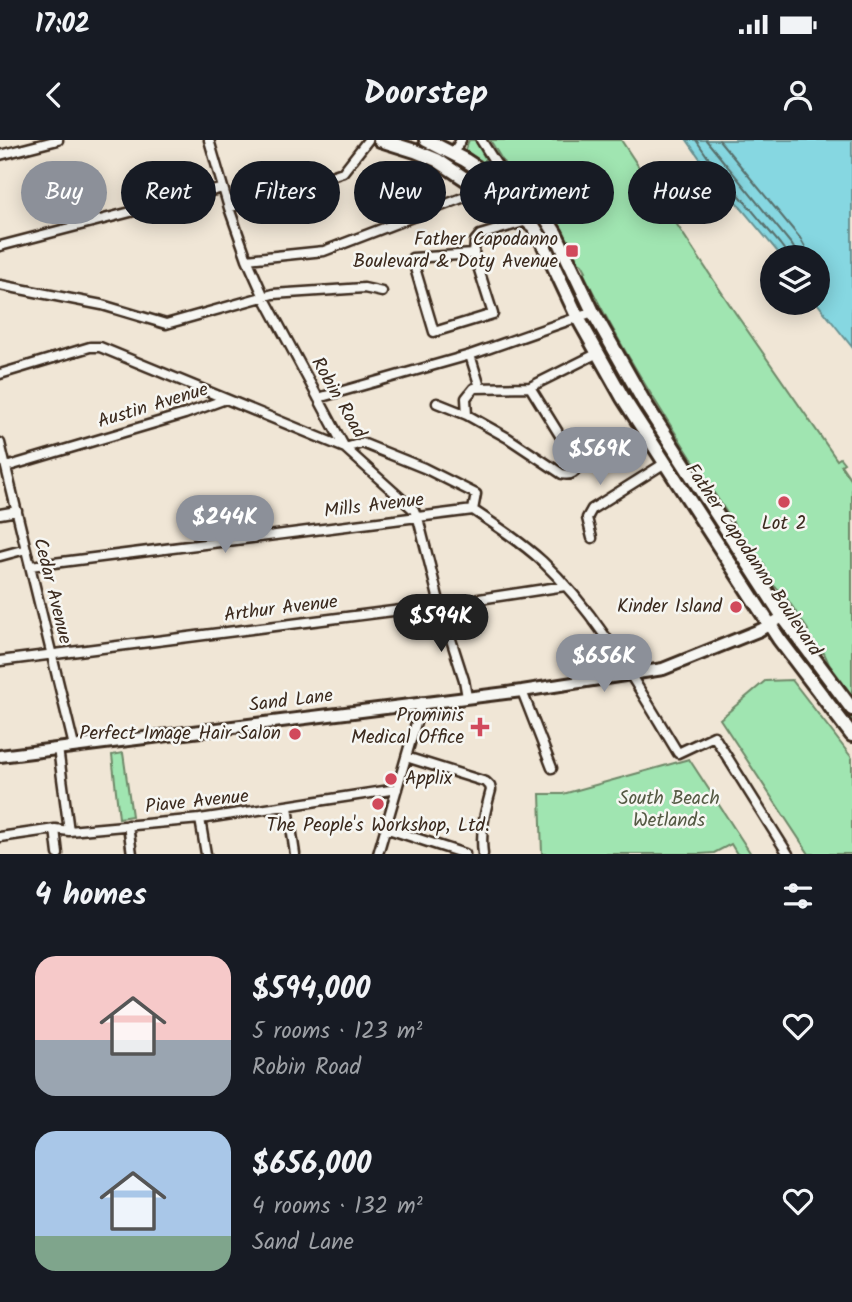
<!DOCTYPE html>
<meta charset="utf-8">
<style>
body{margin:0;font-family:Kalam,sans-serif;background:#242831;color:#f1f3f6;height:100vh;display:flex;flex-direction:column;font-size:26px;white-space:nowrap}
*{box-sizing:border-box;margin:0}
p{font-size:23px;color:#9ea1a6}
.icon{flex:none;width:38px;height:38px;fill:none;stroke:currentColor;stroke-width:2;stroke-linecap:round;stroke-linejoin:round}
.map{position:relative;height:714px;overflow:hidden}
.sheet{display:flex;flex-direction:column;background:#171b24;flex:1}
.sheet>*{flex:none}
.guide{position:absolute;left:21px;top:21px;width:810px;height:63px;display:flex;gap:14px}
.tools{position:absolute;left:760px;top:105px;display:grid;gap:14px}
.tools a{display:grid;place-items:center;width:70px;height:70px;border-radius:50%;background:#171b24;box-shadow:0 4px 18px #0003;font-size:35px}
.price{position:absolute;translate:-50% -60px;padding:0 16px;border-radius:24px;background:#8c9099;color:#fff;font-size:23px;line-height:46px;filter:drop-shadow(0 2px 4px #0008)}
.price::after{content:'';position:absolute;left:50%;top:42px;width:21px;height:16px;margin-left:-10px;background:inherit;clip-path:polygon(0 0,100% 0,50% 100%)}
.price.active{background:#222;color:#fff}
ul{padding:0;list-style:none}
li{display:flex;align-items:center;gap:21px;height:175px;padding:0 35px}
li span{display:grid;place-items:center;flex:none;width:196px;height:140px;border-radius:21px;color:#555}
li>.icon{margin-inline-start:auto}
span .icon{width:84px;height:84px;fill:#fffc;stroke-width:1}
li b{font-size:30px}
h2{display:flex;justify-content:space-between;align-items:center;height:84px;padding:0 35px;font-size:30px}
.chip{padding:0 24px;border-radius:32px;background:#171b24;box-shadow:0 4px 18px #0003;font-size:24px;line-height:63px}
.chip.active{background:#8c9099;color:#fff}
.status{display:flex;justify-content:space-between;align-items:center;height:49px;padding:0 35px;background:#171b24;direction:ltr}
.status svg{height:19px;fill:currentColor}
header{display:flex;justify-content:space-between;align-items:center;height:91px;padding:0 35px;background:#171b24;font-size:32px;font-weight:800}
.map>svg:first-child{display:block}
.green{fill:#a0e5b1;stroke:#6e8868;stroke-width:2}
.water{fill:#86d7e1;stroke:#689293;stroke-width:2}
.lines{fill:none;stroke-linecap:round;stroke-linejoin:round}
.shore{stroke:#596f6c;stroke-width:2}
.minor-casing{stroke:#3b2a1e;stroke-width:13}
.tertiary-casing{stroke:#3b2a1e;stroke-width:16}
.secondary-casing{stroke:#3b2a1e;stroke-width:18}
.minor{stroke:#f6f6f2;stroke-width:8}
.tertiary{stroke:#f6f6f2;stroke-width:10}
.secondary{stroke:#f6f6f2;stroke-width:12}
.poi-dot{fill:#d1495b;stroke:#f6f6f2;stroke-width:2.5}
.labels{text-anchor:middle;dominant-baseline:central;stroke-width:5;stroke-linejoin:round;paint-order:stroke}
.poi-label{font-size:19px;fill:#3b2a1e;stroke:#f6f6f2;text-anchor:end}
.street-label{font-size:19px;fill:#3b2a1e;stroke:#f6f6f2}
.park-label{font-size:19px;fill:#545943;stroke:#f6f6f2}
</style>
<div class="status"><b>17:02</b><svg viewBox="0 0 49 12"><path d="M0 12V9h3v3zM5 12V6h3v6zM10 12V3h3v9zM15 12V0h3v12zM26 1h20v11H26zM47 4h2v5h-2z"/></svg></div>
<header><svg class="icon" aria-label="back" viewBox="0 0 24 24"><path d="M15 5l-7 7 7 7"/></svg>Doorstep<svg class="icon" aria-label="person" viewBox="0 0 24 24"><circle cx="12" cy="8" r="4"/><path d="M4 21q1-7 8-7t8 7"/></svg></header>
<div class="map">
<svg width="852" height="714" viewBox="0 0 852 714">
<rect width="100%" height="100%" fill="#f0e6d6"/>
<filter id="ink" filterUnits="userSpaceOnUse"><feTurbulence type="fractalNoise" baseFrequency=".0143" numOctaves="2"/><feDisplacementMap in="SourceGraphic" scale="14" xChannelSelector="R" yChannelSelector="G"/><feConvolveMatrix kernelMatrix="1 2 1 2 8 2 1 2 1" color-interpolation-filters="sRGB"/></filter>
<g filter="url(#ink)">
<!-- green -->
<path class="green" d="M469,0H475L485,18V22H481L465,10Z
M490,0H621L736,174L837,320L840,318L844,323L841,325L852,341V555L829,524L824,513H822L808,495V490L783,453L774,446L769,438L770,437L763,428L765,426L758,417H755C696,323 632,233 583,132L586,131L582,124L579,122L554,74L544,63L513,38Z
M459,23L530,68L546,85L584,164L583,166H579L543,92L459,28Z
M592,183H593L706,367L704,369L701,368L636,269L590,186Z
M788,499L806,522L820,535L852,577V585L787,500Z
M792,540L852,618V714H809L720,579L765,541Z
M123,613L132,676L119,678L112,615Z
M689,619L751,714H737L731,704L714,713L701,714H542L540,654H563Z"/>
<!-- water -->
<path class="water" d="M687,0H852V207L817,163V117H782L701,20Z"/>
<g class="lines">
<!-- shore -->
<path class="shore" d="M696,0L707,16L780,104L786,112L787,117
M706,0L792,105L795,110L796,117
M719,0L800,98L805,107L806,117"/>
<defs>
<path id="minor" d="M209,0L229,68L247,119L264,157L345,308L414,370L419,382L440,465L464,540L467,557
M481,0L510,46
M453,13L461,0
M0,15L58,0
M229,68L295,44H307L343,32L368,0
M0,106L223,48
M474,114L493,174L434,192L412,118Z
M474,114L475,101L480,95L527,81
M247,119L324,111L483,50
M0,145L102,165L166,184L273,154L364,148L382,152
M470,215L480,247
M0,234L90,207H100L345,308L362,303L424,328L476,354L473,370
M530,247L577,323C577,333 571,336 562,334L508,298L467,275L466,258L474,248L530,247L598,213
M318,258L470,215L593,172
M437,263L467,275
M0,303L74,606
M6,327L185,274L226,259
M473,370C497,386 521,402 542,421C599,475 637,546 678,613L714,596L788,714
M0,374L17,371
M592,398L587,378L592,369L665,323
M0,416L26,409
M30,426L473,370
M0,521L440,465L565,446
M522,551L552,628
M58,608L69,691
M406,617L486,642L490,646L491,650C485,672 480,691 483,714
M288,667L295,714
M200,679L206,714
M128,685L132,714
M385,688L465,714
M55,689L58,714
M0,697L55,689L69,691L200,679L397,649
M378,714L422,562"/>
<path id="tertiary" d="M0,616L522,551L663,529L760,490L783,477"/>
<path id="secondary" d="M380,0L415,11L437,20L522,77L534,87L539,95L578,178L623,258L779,499L852,595
M426,0L465,20L525,59L546,78L556,94L593,172L644,262L783,477L852,569"/>
</defs>
<!-- minor casing -->
<use href="#minor" class="minor-casing"/>
<!-- tertiary casing -->
<use href="#tertiary" class="tertiary-casing"/>
<!-- secondary casing -->
<use href="#secondary" class="secondary-casing"/>
<!-- minor -->
<use href="#minor" class="minor"/>
<!-- tertiary -->
<use href="#tertiary" class="tertiary"/>
<!-- secondary -->
<use href="#secondary" class="secondary"/>
</g>
</g>
<!-- markers -->
<g class="poi-dot">
<rect x="565" y="104" width="14" height="14" rx="3.5"/>
<circle cx="784" cy="362" r="7"/>
<circle cx="736" cy="467" r="7"/>
<path d="M476.5 576.5h7v7h7v7h-7v7h-7v-7h-7v-7h7z"/>
<circle cx="295" cy="594" r="7"/>
<circle cx="391" cy="639" r="7"/>
<circle cx="378" cy="664" r="7"/>
</g>
<g class="labels">
<!-- poi labels -->
<g class="poi-label">
<text x="558" y="100">Father Capodanno<tspan x="558" dy="22">Boulevard &amp; Doty Avenue</tspan></text>
<text x="784" y="384" text-anchor="middle">Lot 2</text>
<text x="722" y="467">Kinder Island</text>
<text x="464" y="576">Prominis<tspan x="464" dy="22">Medical Office</tspan></text>
<text x="281" y="594">Perfect Image Hair Salon</text>
<text x="405" y="639" text-anchor="start">Applix</text>
<text x="378" y="686" text-anchor="middle">The People's Workshop, Ltd.</text>
</g>
<!-- street labels -->
<g class="street-label">
<text transform="translate(338 258) rotate(60)">Robin Road</text>
<text transform="translate(153 266) rotate(-17)">Austin Avenue</text>
<text transform="translate(374 366) rotate(-7)">Mills Avenue</text>
<text transform="translate(753 420) rotate(56)">Father Capodanno Boulevard</text>
<text transform="translate(52 451) rotate(76)">Cedar Avenue</text>
<text transform="translate(281 469) rotate(-7)">Arthur Avenue</text>
<text transform="translate(291 561) rotate(-7)">Sand Lane</text>
<text transform="translate(197 662) rotate(-6)">Piave Avenue</text>
</g>
<!-- park labels -->
<g class="park-label">
<text x="669" y="659">South Beach<tspan x="669" dy="22">Wetlands</tspan></text>
</g>
</g>
</svg>
<div class="tools">
<a><svg class="icon" aria-label="layers" viewBox="0 0 24 24"><path d="M12 4l9 5-9 5-9-5zM3 14l9 5 9-5"/></svg></a>
</div>
<b class="price" style="left:600px;top:347px">$569K</b>
<b class="price" style="left:225px;top:415px">$244K</b>
<b class="price active" style="left:441px;top:514px">$594K</b>
<b class="price" style="left:604px;top:554px">$656K</b>
<div class="guide">
<a class="chip active">Buy</a>
<a class="chip">Rent</a>
<a class="chip">Filters</a>
<a class="chip">New</a>
<a class="chip">Apartment</a>
<a class="chip">House</a>
</div>
</div>
<section class="sheet">
<h2>4 homes<svg class="icon" aria-label="filters" viewBox="0 0 24 24"><path d="M4 7h16M4 17h16"/><circle cx="9" cy="7" r="2"/><circle cx="15" cy="17" r="2"/></svg></h2>
<ul>
<li><span style="background:linear-gradient(#f6c9c9 60%,#9aa5b1 0)"><svg class="icon" aria-label="home" viewBox="0 0 24 24"><path d="M3 11l9-7 9 7M6 9v11h12V9"/></svg></span><div><b>$594,000</b><p>5 rooms · 123 m²</p><p>Robin Road</p></div><svg class="icon" aria-label="heart" viewBox="0 0 24 24"><path d="M12 20l-8-8c-3-5 5-10 8-4 3-6 11-1 8 4z"/></svg></li>
<li><span style="background:linear-gradient(#a9c7e8 75%,#7fa58c 0)"><svg class="icon" aria-label="home" viewBox="0 0 24 24"><path d="M3 11l9-7 9 7M6 9v11h12V9"/></svg></span><div><b>$656,000</b><p>4 rooms · 132 m²</p><p>Sand Lane</p></div><svg class="icon" aria-label="heart" viewBox="0 0 24 24"><path d="M12 20l-8-8c-3-5 5-10 8-4 3-6 11-1 8 4z"/></svg></li>
</ul>
</section>
